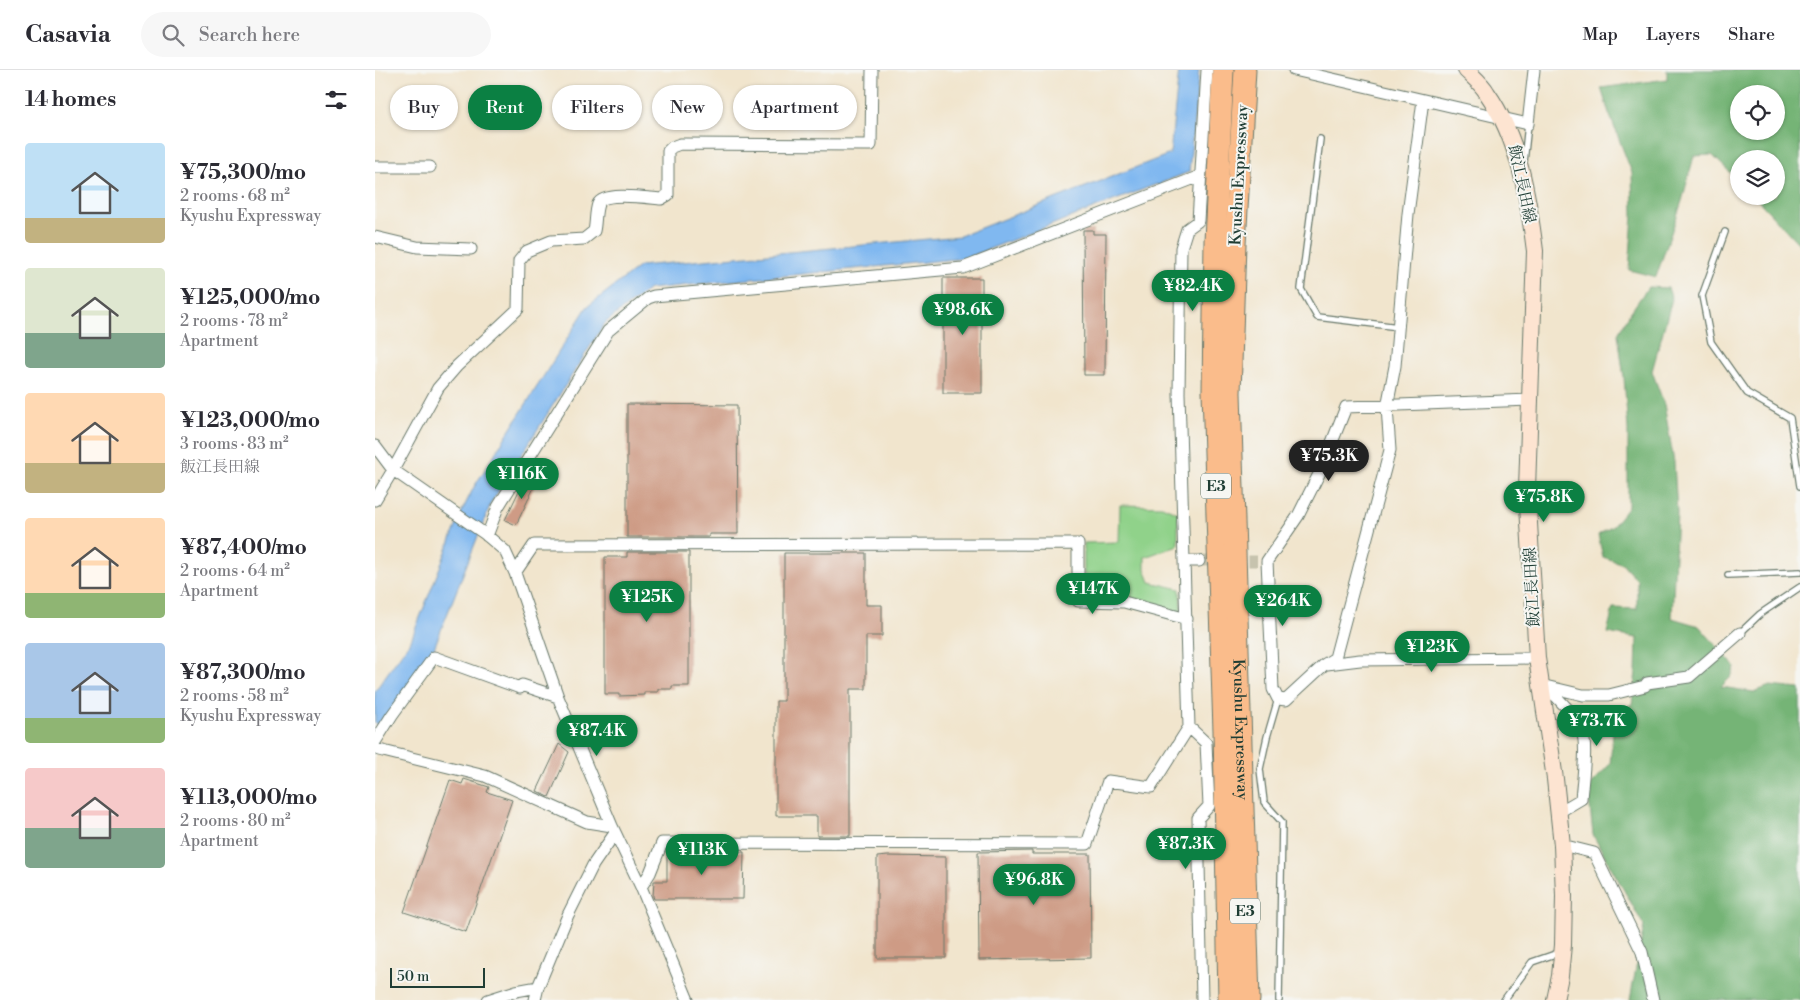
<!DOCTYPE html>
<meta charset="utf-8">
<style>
body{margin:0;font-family:"Libre Bodoni","Noto Serif JP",serif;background:#f7f7f7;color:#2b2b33;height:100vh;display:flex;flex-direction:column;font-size:19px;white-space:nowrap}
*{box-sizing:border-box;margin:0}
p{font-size:16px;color:#7c7c81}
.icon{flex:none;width:28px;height:28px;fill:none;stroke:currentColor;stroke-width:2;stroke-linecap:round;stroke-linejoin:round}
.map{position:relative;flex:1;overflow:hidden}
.panel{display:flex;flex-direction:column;background:#fff;width:375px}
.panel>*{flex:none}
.top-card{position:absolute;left:15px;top:15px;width:475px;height:45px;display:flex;gap:10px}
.controls{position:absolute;left:1355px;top:15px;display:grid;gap:10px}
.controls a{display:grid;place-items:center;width:55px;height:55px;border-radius:50%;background:#fff;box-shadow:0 1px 4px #0004;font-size:25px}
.scale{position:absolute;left:15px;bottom:12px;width:95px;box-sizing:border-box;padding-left:5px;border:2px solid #1f3d34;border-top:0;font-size:14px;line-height:18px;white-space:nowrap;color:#1f3d34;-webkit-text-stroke:4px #f6f6f2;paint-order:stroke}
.price{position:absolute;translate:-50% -42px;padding:0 11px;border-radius:18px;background:#0b8043;color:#fff;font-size:16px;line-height:32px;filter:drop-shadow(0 1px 2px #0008)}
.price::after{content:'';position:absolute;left:50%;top:30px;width:15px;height:11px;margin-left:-8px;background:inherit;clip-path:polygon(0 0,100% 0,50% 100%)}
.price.on{background:#222;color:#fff}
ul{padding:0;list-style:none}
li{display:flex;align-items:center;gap:15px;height:125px;padding:0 25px}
li span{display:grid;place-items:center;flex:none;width:140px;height:100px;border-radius:5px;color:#555}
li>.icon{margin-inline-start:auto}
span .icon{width:60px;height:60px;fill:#fffc;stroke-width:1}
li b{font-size:21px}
h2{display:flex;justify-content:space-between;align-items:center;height:60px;padding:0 25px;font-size:21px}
.tag{padding:0 18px;border-radius:22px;background:#fff;box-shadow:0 1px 4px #0004;font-size:18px;line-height:45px}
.tag.on{background:#0b8043;color:#fff}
header{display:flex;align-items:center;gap:30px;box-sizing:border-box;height:70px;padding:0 25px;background:#fff;border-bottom:1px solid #e1e1e2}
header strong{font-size:24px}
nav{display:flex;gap:28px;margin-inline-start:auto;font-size:18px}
.search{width:350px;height:45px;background:#f7f7f7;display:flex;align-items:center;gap:12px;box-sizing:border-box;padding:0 18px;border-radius:28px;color:#7c7c81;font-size:19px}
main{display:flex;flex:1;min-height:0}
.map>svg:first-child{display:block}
.green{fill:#90d28a;stroke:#58885f}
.forest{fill:#74b476;stroke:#4a7855;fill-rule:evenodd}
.water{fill:#80b8f0;stroke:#507a92}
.building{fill:#ce9b85}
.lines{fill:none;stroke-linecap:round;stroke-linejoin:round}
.minor-tunnel{stroke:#c7c3ae;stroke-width:11;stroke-dasharray:11 5.5;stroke-linecap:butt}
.service-casing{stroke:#68786a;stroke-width:8}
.minor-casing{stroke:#68786a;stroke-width:13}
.secondary-casing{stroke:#68786a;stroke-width:18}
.motorway-casing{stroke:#68786a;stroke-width:23}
.service{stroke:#fff;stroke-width:5.5}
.minor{stroke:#fff;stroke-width:11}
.secondary{stroke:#fde4d1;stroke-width:16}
.motorway{stroke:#fabc8b;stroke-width:21}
.labels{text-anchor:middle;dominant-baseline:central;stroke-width:4;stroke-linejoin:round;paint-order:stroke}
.shield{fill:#f6f6f2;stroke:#60746d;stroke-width:1}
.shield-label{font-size:15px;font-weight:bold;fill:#1f3d34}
.street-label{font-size:16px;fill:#1f3d34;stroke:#f6f6f2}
</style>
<header>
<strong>Casavia</strong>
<div class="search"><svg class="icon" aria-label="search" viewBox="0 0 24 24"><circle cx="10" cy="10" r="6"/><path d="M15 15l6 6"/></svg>Search here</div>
<nav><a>Map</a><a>Layers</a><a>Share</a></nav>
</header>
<main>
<section class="panel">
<h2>14 homes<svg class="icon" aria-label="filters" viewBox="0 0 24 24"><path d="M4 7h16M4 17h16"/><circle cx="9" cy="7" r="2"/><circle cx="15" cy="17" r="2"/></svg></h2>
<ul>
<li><span style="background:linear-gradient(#bfe0f5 75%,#c2b280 0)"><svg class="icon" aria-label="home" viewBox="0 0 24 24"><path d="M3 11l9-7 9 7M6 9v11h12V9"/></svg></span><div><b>¥75,300/mo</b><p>2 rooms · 68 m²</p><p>Kyushu Expressway</p></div></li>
<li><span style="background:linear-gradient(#dfe7d0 65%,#7fa58c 0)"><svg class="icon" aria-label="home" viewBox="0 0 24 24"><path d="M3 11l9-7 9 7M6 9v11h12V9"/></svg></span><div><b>¥125,000/mo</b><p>2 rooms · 78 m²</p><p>Apartment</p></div></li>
<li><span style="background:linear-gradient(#ffd9b3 70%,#c2b280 0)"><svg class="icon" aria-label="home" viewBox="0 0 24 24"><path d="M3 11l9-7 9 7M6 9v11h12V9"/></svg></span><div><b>¥123,000/mo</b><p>3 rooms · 83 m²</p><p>飯江長田線</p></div></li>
<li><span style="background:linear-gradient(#ffd9b3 75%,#8fb573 0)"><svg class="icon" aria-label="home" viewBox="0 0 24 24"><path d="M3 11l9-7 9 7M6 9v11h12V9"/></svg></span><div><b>¥87,400/mo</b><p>2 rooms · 64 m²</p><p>Apartment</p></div></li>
<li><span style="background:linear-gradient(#a9c7e8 75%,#8fb573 0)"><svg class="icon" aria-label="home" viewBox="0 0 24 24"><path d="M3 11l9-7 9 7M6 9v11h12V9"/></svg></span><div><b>¥87,300/mo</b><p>2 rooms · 58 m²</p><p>Kyushu Expressway</p></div></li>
<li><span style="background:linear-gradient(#f6c9c9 60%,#7fa58c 0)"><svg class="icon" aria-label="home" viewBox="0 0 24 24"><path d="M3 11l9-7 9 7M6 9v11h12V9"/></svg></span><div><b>¥113,000/mo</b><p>2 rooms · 80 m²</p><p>Apartment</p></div></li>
</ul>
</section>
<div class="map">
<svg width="1425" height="930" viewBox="0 0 1425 930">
<rect width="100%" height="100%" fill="#f6f6f2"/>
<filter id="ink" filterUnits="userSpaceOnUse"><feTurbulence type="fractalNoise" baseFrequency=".02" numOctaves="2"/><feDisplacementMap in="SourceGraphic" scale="10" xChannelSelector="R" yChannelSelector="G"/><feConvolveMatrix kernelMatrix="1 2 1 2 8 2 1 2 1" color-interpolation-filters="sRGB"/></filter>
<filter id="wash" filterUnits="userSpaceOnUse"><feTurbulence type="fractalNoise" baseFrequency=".0096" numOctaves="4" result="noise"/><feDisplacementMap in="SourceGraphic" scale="20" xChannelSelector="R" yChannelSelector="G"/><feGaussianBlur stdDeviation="1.12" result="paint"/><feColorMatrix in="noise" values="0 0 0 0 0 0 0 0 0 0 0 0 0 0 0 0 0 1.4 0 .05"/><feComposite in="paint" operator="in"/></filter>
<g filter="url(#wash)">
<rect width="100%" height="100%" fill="#f1e5cd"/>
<!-- green -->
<path class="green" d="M745,435L787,436L803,443V475L770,487V499L775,512L805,519L806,541L801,543L709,529V473L744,472Z"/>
<!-- forest -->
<path class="forest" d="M1292,0H1425V175L1379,126H1401V89H1364V111L1337,85L1319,86L1307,131L1281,207L1254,200L1258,145L1257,103L1234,43L1226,18L1292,9ZM1364,24H1401V61H1364Z
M1273,217L1293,218L1297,229L1277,301L1289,334L1299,392L1302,443L1297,548L1324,556L1360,597L1356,607L1346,617L1379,622L1395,616L1425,619V930H1255L1269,856L1218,765L1213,718L1235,694L1240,643L1257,634L1261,602L1262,568L1232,563L1238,538L1262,539V510L1248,494L1228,487L1223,465L1238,456L1253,437V359L1249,308L1243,264L1255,243Z"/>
<!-- water -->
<path class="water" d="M804,0H824L814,102L786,113L787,115L784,116L782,114L591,188L274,219L230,253L116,433L57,583L6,656L0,653V621L36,570L88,439L99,417L212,237L265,196L585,166L795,84Z"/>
<g id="blocks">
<!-- building -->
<path class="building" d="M708,160H718V164H731L730,305H709Z
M568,208H607V323H568Z
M252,334L362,335L363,464H334V467H252Z
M152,404L163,409L141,455L130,450Z
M252,482H314V616H297V619H283V622H269V625L244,626V624H230V487H252Z
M409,483H491V535H507V566H491V619H475V766H442V746H401V631H409Z
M184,674L194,682L174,727L162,721Z
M89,709L114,717L112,722L137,730L91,862L29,842L75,710L87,714Z
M657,781V784H715L716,888L604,890L603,782Z
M292,782H369L368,829H279L278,826L279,811H292Z
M513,786L571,787V888H502V787Z"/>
</g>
</g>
<g filter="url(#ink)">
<use href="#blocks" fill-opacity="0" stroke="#68786a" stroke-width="1"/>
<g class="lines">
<!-- minor-tunnel -->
<path class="minor-tunnel" d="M824,491H882"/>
<defs>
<path id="service" d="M945,69L926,219L942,247L1024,257
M1149,92L1153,54
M1350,162L1327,226L1336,272L1372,323L1415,348L1425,416
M1353,505L1425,502
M1365,563L1385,544L1425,517
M903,629L892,667L885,699L889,732L907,752L904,930
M1129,930L1157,892L1186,882"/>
<path id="minor" d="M919,0L1153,54L1159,0
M1048,30L1033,144L1020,296L1012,337L1015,380L960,588L950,594L911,630L903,629L898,619L892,491L923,446L946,400L971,337L1155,330
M0,97H55
M0,167L42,177L96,179
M0,376L18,400L110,464L130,481L140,503L183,627L237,756L266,817L313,930
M0,430L18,400L63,318L82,296L143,239L144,191L152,181L176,171L209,169L219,161C221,153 220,142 223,134C229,121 273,128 286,129L293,125V81L297,77L305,74L496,75L497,0
M112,466L123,437L233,261L273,228L279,226L588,198L825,106
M810,491H824
M140,503L159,475L703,474V531L749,532L812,549
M952,594L985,590L1162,588
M1166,615L1208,625H1234L1270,616L1272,613L1314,607L1365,563
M1170,617C1184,628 1200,645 1207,662C1213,675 1207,714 1206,729L1184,742
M814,657L831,673L834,736L823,748L827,930
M0,672L17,645L59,587L145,618L147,615L183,627
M0,679L110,706L212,752L237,756
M1187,775L1219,783L1267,882L1278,930
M266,817L275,803L287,773L712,774L733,711L776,717L814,657L804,323L806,178L812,159L823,151L832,0
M113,930L141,921L163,917
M160,930L163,917L193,845L218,795L240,763"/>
<path id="secondary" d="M1091,0C1098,7 1107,14 1112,23C1144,69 1153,126 1160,181L1152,419L1162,588L1180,709L1187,775L1189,826L1188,875L1185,906L1180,930"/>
<g id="motorway">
<path d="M848,0L840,171L838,321L849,661L854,930"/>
<path id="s1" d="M870,0L860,174L855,323L874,930"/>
</g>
</defs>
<!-- service casing -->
<use href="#service" class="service-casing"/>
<!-- minor casing -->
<use href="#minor" class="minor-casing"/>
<!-- secondary casing -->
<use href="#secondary" class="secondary-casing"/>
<!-- motorway casing -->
<use href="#motorway" class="motorway-casing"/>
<!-- service -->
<use href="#service" class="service"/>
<!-- minor -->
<use href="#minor" class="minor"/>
<!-- secondary -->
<use href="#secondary" class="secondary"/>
<!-- motorway -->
<use href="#motorway" class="motorway"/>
</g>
</g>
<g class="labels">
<!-- shield labels -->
<g class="shield">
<rect x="826" y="403.5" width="30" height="25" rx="4"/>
<rect x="855" y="828.5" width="30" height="25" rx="4"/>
</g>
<g class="shield-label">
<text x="841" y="416">E3</text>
<text x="870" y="841">E3</text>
</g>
<!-- street labels -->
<g class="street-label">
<text transform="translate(864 105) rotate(-87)">Kyushu Expressway</text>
<text transform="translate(1147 114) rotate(78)">飯江長田線</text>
<text transform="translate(1157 517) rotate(-93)">飯江長田線</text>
<text stroke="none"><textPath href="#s1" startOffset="660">Kyushu Expressway</textPath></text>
</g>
</g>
</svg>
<div class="controls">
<a><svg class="icon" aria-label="locate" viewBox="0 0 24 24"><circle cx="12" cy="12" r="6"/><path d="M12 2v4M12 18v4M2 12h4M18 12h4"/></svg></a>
<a><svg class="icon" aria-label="layers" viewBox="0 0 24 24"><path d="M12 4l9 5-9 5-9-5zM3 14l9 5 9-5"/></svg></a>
</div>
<div class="scale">50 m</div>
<b class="price" style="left:818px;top:242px">¥82.4K</b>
<b class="price" style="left:588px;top:266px">¥98.6K</b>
<b class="price on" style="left:954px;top:412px">¥75.3K</b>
<b class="price" style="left:147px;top:430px">¥116K</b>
<b class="price" style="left:1169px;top:453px">¥75.8K</b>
<b class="price" style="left:718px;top:545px">¥147K</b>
<b class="price" style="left:272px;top:553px">¥125K</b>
<b class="price" style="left:908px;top:557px">¥264K</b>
<b class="price" style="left:1057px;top:603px">¥123K</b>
<b class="price" style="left:1222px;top:677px">¥73.7K</b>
<b class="price" style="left:222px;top:687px">¥87.4K</b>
<b class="price" style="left:811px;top:800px">¥87.3K</b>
<b class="price" style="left:327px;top:806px">¥113K</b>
<b class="price" style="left:659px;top:836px">¥96.8K</b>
<div class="top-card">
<a class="tag">Buy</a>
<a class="tag on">Rent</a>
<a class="tag">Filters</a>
<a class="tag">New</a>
<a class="tag">Apartment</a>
</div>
</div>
</main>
